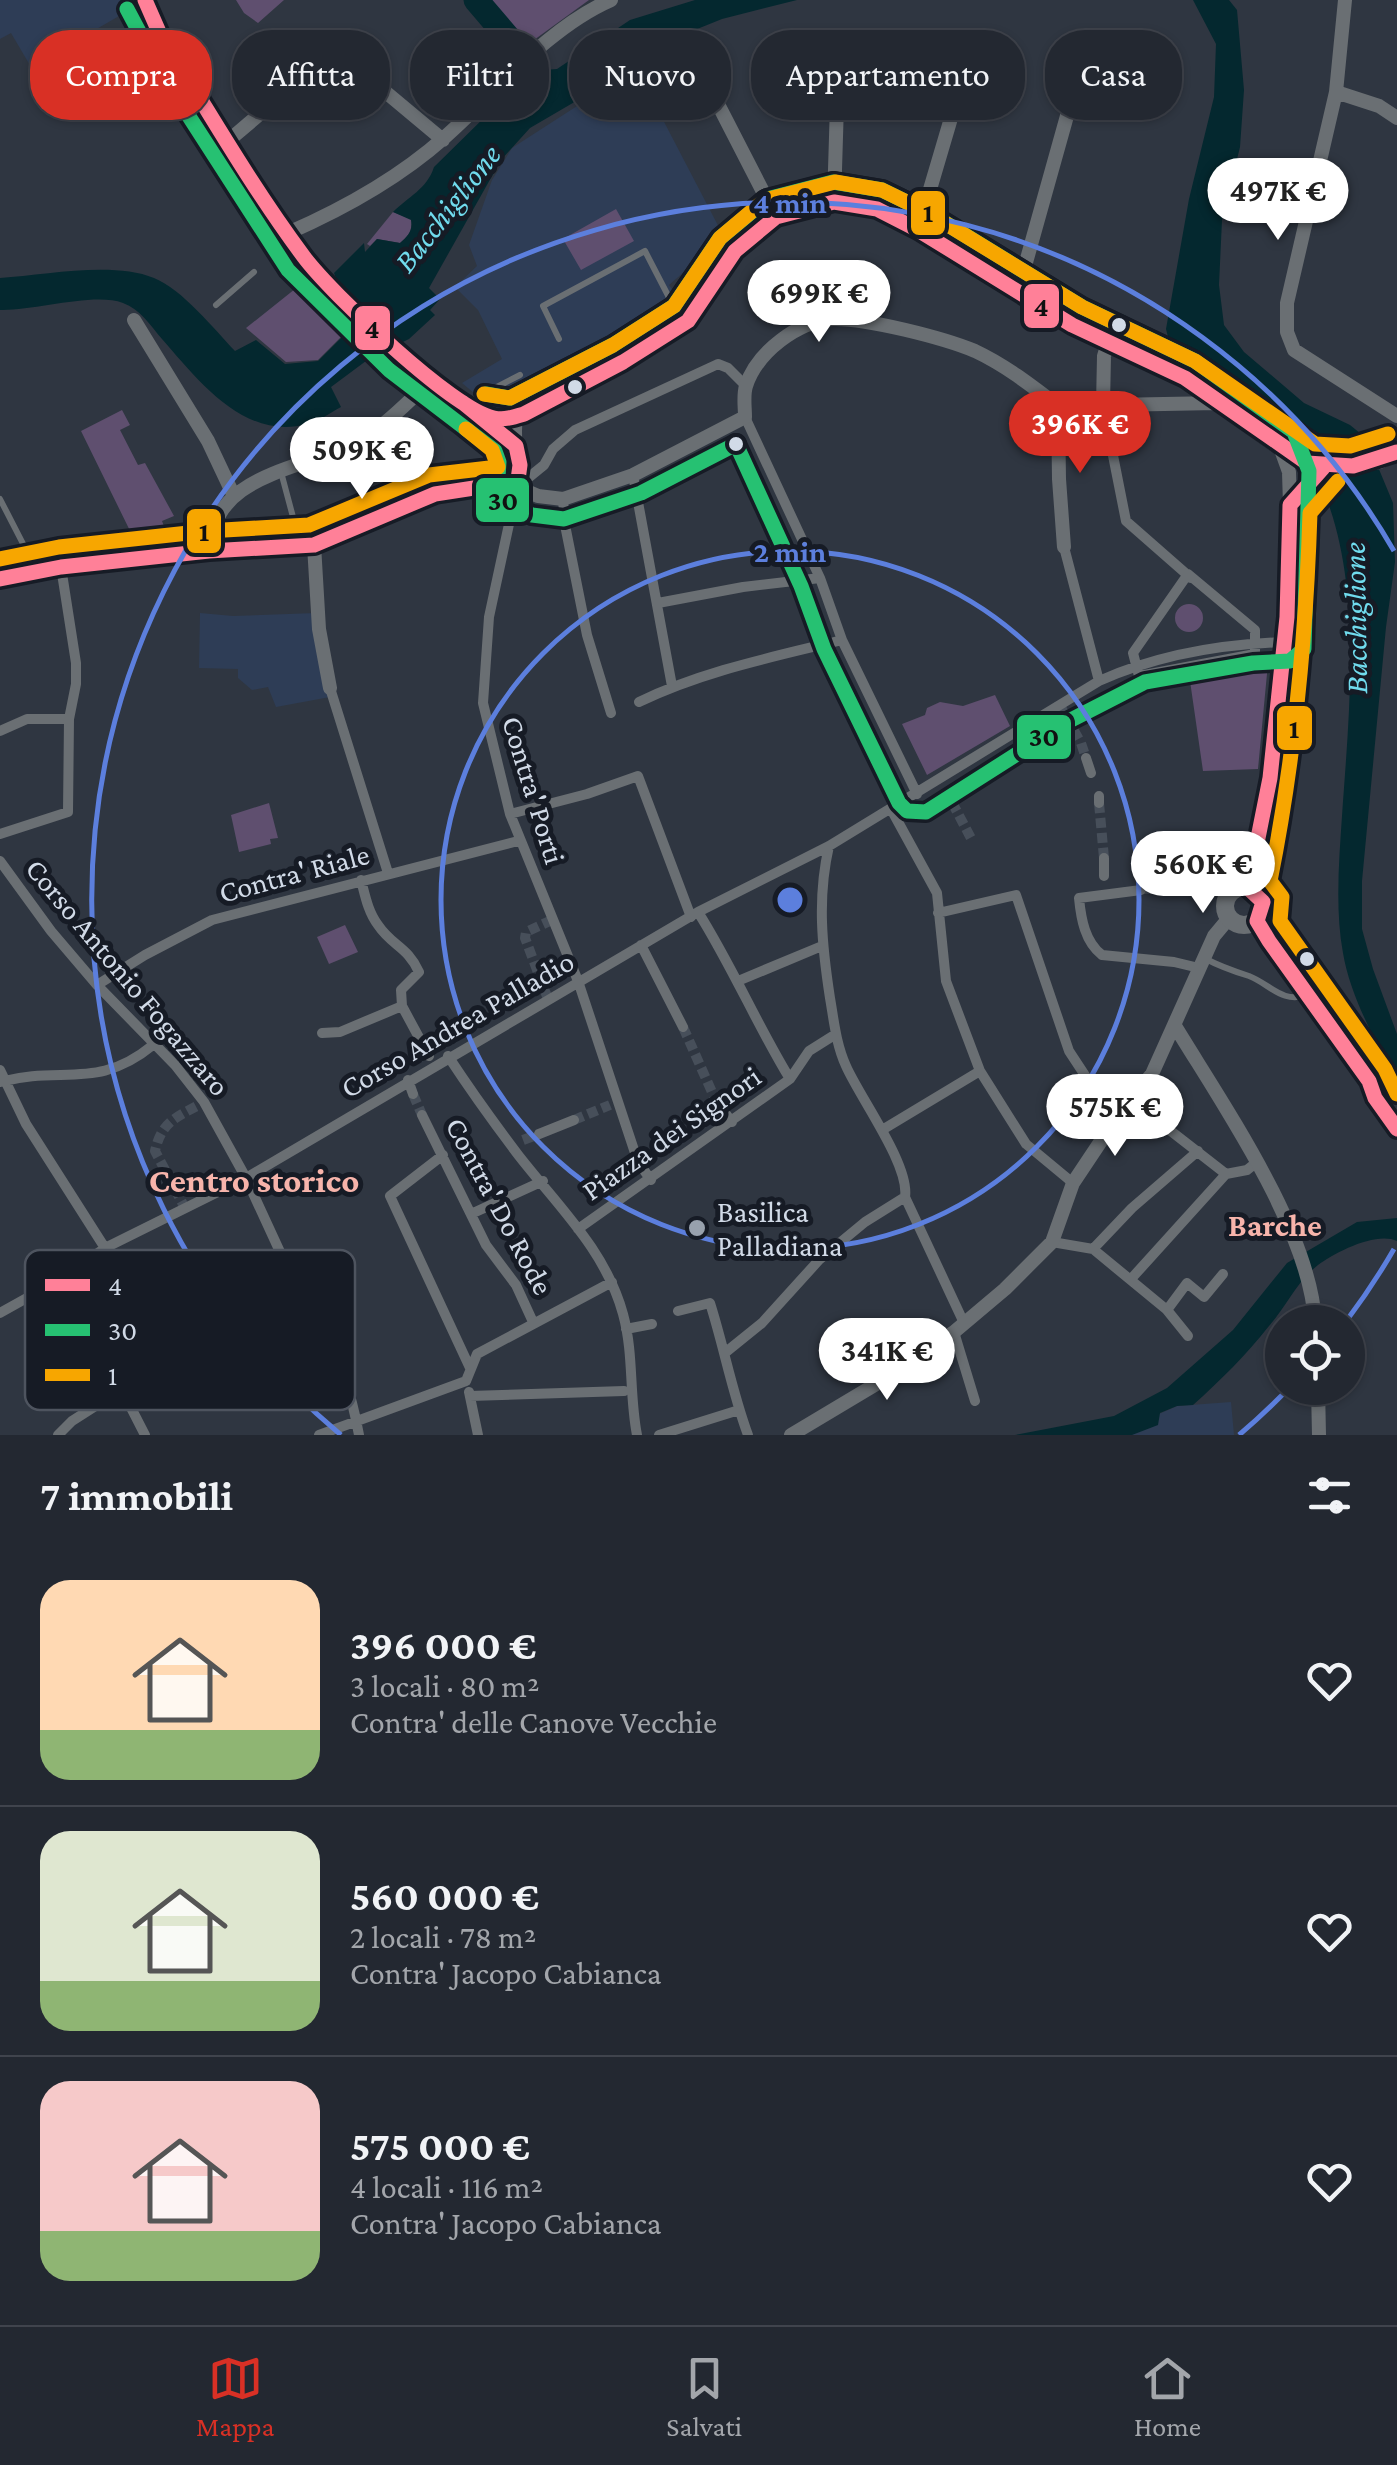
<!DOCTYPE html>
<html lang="it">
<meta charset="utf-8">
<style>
body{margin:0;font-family:"Crimson Pro",serif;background:#2f343d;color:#f1f3f6;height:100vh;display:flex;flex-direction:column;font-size:38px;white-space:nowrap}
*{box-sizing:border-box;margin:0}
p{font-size:32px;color:#a3a6ab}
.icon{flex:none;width:55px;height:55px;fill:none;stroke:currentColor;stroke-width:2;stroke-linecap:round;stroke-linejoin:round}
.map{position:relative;height:1435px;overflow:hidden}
.side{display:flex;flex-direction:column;background:#232831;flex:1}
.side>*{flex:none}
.hud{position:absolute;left:30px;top:30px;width:1338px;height:90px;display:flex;gap:20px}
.buttons{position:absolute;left:1265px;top:1305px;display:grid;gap:20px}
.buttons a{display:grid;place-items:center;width:100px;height:100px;border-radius:50%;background:#232831;box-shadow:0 2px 8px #0004,0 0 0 2px #40444d;font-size:50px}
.price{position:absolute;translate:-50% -85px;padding:0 22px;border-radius:35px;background:#fff;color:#222;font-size:32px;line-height:65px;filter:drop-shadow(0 2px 5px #0008)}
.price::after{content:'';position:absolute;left:50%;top:60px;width:30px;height:22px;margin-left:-15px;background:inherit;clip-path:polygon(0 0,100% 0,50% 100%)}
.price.on{background:#d93025;color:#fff}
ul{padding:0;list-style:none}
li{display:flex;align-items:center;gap:30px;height:250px;padding:0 40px}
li+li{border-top:2px solid #40444d}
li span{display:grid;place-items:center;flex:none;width:280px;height:200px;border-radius:30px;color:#555}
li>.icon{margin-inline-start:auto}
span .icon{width:120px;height:120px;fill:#fffc;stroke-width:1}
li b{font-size:42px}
h2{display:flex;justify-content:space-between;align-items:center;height:120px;padding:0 40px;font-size:42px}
.tag{padding:0 35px;border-radius:40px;background:#232831;box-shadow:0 2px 8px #0004,0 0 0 2px #40444d;font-size:35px;line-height:90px}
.tag.on{background:#d93025;color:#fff}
.dock{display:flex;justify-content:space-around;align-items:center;height:140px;border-top:2px solid #40444d;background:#232831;font-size:28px;color:#a3a6ab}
.dock a{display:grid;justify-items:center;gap:5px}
.dock .on{color:#d93025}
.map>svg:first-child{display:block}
.built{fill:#2e3d56}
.green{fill:#5f4f6f}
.water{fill:#04282f}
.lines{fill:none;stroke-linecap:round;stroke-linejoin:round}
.river{stroke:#04282f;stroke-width:25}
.pedestrian-tunnel{stroke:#474f5a;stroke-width:10;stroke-dasharray:10 5;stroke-linecap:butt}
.service{stroke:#6a6f73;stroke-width:6}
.pedestrian{stroke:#6a6f73;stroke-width:10}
.minor{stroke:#6a6f73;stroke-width:14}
.tertiary{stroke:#6a6f73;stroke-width:18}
.bus-1-casing{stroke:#161b25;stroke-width:22}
.bus-2-casing{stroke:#161b25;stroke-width:22}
.bus-3-casing{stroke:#161b25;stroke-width:22}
.bus-1{stroke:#ff8098;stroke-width:15}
.bus-2{stroke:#26c172;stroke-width:15}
.bus-3{stroke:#f7a600;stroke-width:15}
.ring{fill:none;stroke:#5c7fdd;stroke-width:5}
.bus-dot{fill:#d1dae7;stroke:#161b25;stroke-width:4}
.poi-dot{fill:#98a1ad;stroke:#161b25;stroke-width:4}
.labels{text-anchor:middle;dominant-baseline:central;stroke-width:10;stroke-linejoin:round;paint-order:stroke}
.street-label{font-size:30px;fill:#d1dae7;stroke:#161b25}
.poi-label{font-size:30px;fill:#d1dae7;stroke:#161b25;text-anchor:start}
.water-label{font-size:32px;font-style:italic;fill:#70dbed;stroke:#161b25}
.neighbourhood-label{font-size:32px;font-weight:bold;fill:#f7b4ab;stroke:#161b25}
.quarter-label{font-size:35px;font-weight:bold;fill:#f7b4ab;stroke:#161b25}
.key{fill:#161b25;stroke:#4e545f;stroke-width:2.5}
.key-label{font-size:28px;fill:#d1dae7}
.centre{fill:#5c7fdd;stroke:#161b25;stroke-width:5}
.ring-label{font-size:30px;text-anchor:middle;font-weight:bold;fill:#5c7fdd;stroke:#161b25;stroke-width:10;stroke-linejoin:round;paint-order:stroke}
.line-badge{stroke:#161b25;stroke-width:4}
.pale-badge-label{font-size:28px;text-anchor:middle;font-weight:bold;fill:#111}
</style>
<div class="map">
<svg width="1397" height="1435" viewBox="0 0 1397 1435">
<rect width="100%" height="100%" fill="#2f3641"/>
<!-- built -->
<path class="built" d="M0,0H135L138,5L31,67L11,33L0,39Z
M636,68L724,237L669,285L684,306L676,318L516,404L493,409L462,383L502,359L478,310L455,287L477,266L469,245L492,180L512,148Z
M200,613L233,616L316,613L330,697L276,707L268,687L252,690L238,678V669L199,668Z
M1231,1402L1234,1435H1130L1159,1414L1177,1406Z"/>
<!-- green -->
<path class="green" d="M236,0H284L258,23L244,13Z
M470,0H589L512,56Z
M616,209L634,241L581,270L563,239Z
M393,212L411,219C413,231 408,236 400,243L377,239L370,246L367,244Z
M310,277L345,314L341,337L318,360L286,362L246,328Z
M122,410L130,425L120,430L138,465L145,463L174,516L162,521L167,534L163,535L165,539L136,543L81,431Z
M1175 618a14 14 0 1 1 28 0a14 14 0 1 1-28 0Z
M1268,663L1258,769L1203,771L1189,674Z
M995,695L1010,726L927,775L902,724L925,715L927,708L940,702L963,706Z
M269,803L278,838L270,839L271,844L239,852L231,815Z
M345,925L358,952L329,964L317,937Z"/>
<!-- water -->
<path class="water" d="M695,0H797L722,19L640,52L583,97L530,128L501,160L429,288L440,299L430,310L435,315L409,339L370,358L331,387L341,407C330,413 319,421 307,424C244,441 198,380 162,339C150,325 140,309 123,303C94,292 34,311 0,310V278C45,275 113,261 154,278C182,289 214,329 235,351L256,340L285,364L318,361L341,338L347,306L334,273L364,243L365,252L377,239L400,243C408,236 413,231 411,220L393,212C408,197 427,189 434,167L493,109L542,70L557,69L630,20Z
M1193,0H1229L1237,10L1244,90L1240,147L1222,220L1219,285L1224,325L1244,352L1304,403L1350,425L1366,438L1393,503L1395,562L1386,627L1362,881V929L1373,969L1397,1034V1078C1375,1042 1350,995 1343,953C1335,910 1339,860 1342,816C1349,712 1364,583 1321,485C1315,472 1310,455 1302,444C1283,417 1210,377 1179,355L1169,341L1166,329L1189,199L1214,97L1216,44Z
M1397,1218V1241C1377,1231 1335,1252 1318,1265C1297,1281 1286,1307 1269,1326C1246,1355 1220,1381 1193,1405L1177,1406L1160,1413L1158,1425L1132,1435H1015L1114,1416L1167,1388L1233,1330L1287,1263L1357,1222Z"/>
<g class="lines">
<!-- river -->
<path class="river" d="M476,0L523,55L547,91"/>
<!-- pedestrian-tunnel -->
<path class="pedestrian-tunnel" d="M1059,704L1081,743L1086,758
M945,789L973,842
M1099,803L1104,858
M1144,889L1189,888
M548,999L525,938L526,932L552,920
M683,1027L716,1101
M413,1094L422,1115
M574,1120L610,1105
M523,1140L539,1134
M186,1210L155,1151C162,1120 178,1117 204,1102"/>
<!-- service -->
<path class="service" d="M216,305L254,272
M559,339L543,306L645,251L675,309L686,319
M464,404L520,375
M281,472L301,547
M0,499L36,569
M1204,958C1219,966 1233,971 1249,976C1270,984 1282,1004 1307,995"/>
<!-- pedestrian -->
<path class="pedestrian" d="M1103,405L1126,521L1191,578
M745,417L820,578L842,640L917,794
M633,475L672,686
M563,499L565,525L587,635L611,713
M1064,547L1099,681
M1188,574L1255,630V654L1139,676L1133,653Z
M0,579L36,570
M658,603L743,587L820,578
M330,688L388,873
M639,702C703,671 773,657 842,640
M0,731L27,719H69
M1086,758L1091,773
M1099,796V803
M891,809L937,893L946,981L980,1071L1026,1144L1073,1183
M510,814L587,794L638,776L691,917
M0,834L68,812L69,719L76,684V663L61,567
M829,846C817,898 822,946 830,998C834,1021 836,1044 846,1066C860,1098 910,1165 905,1197L964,1323
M1104,858V876
M0,861L51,931L97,985L175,1065L204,1102L246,1178L316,1330C342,1358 352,1397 359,1435
M361,880C365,895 368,912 378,925C392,946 408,947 419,972L401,990L402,1006L429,1056
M1189,888L1216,886
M1141,890L1079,898C1081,919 1085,942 1102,955L1174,962L1199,968
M698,912C732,966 757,1025 790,1079
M938,913L1016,895L1069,1051L1090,1083L1121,1111
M641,945L683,1027
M738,981L822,946
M97,985L145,955L212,920L518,841
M322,1033L340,1032L402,1006
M448,1056C471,1091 494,1123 519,1156C558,1206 606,1251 623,1314C634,1354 629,1394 637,1435
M0,1070L26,1124L105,1248
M408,1080L413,1094
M0,1082C62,1065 97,1091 153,1045
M1131,1100L1226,1174
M716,1101L732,1122
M422,1115L486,1245L516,1285L533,1322
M882,1130L980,1071
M539,1134L574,1120
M443,1155L390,1196L470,1368
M1226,1174L1247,1170L1257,1162
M651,1180L638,1162L578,981L510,814L483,703L489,617L517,487L544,465L553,449L575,430L718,364L728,368L746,386
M471,1214L543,1181
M578,1229L790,1079L809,1051L836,1034
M1052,1242L1093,1249L1167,1310L1188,1336
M1093,1249L1132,1208L1198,1151
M1131,1279L1226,1174
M59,1280L68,1300L97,1405
M1167,1310L1187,1283L1204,1297L1223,1274
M678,1311L710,1303C724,1347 732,1392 748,1435
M0,1313L59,1280L105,1248L246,1178L698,912L829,846L1099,681C1157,655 1222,644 1285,642
M626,1329L652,1324
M954,1332L975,1401
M726,1352L762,1323L819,1260L865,1222L905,1197
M466,1381L477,1354L612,1282
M469,1392L478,1435
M124,1394L145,1435
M470,1396L624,1391
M58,1435L72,1421L97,1405L303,1300
M319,1435L466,1381
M659,1435L739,1410"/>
<!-- minor -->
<path class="minor" d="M145,0L178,62L304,257L403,356L516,446
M1345,0L1336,92L1287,303V332L1294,350L1397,416
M702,73L776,217
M1336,92L1379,106L1397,118
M228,141L261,113L314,56L370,79L443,140
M834,202L839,39
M918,230L972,47
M288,233C343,209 400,177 445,137C497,91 547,28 611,0
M1018,291L1086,48
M134,320L208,441L233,494
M1103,405L1104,356L1108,343
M1058,406L1217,403
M1058,406L1059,479L1064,547
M479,413L500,419L516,417C554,402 662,349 688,321C720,287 731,244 775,218C872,162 993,283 1074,326C1109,345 1150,356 1184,377C1227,405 1274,455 1323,468
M516,417C512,441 520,463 517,487
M1280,447L1289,472L1290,505
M314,545L319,629L330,688
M209,551C213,468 312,471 367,436C390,422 411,398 432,380
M36,570L229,549L314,545L435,494L474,488L517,487L538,496L563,499L633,475L745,417C745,407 743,395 746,386C757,352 798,321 833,319C866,318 944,338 975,351C1005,365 1032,386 1058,406
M1175,1026C1223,1105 1310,1230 1315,1322
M1318,1388L1319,1435
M791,1435L883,1380L954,1332L1005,1289L1052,1242L1073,1183L1121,1111L1152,1074L1214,936L1229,918"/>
<!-- tertiary -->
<path class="tertiary" d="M1225 906a19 19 0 1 1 38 0a19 19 0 1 1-38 0Z
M1248,888L1270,778L1287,617L1290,505L1323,468L1379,460L1397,452
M1257,921L1369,1081L1375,1098L1397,1129"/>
<defs>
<path id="bus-1" d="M145,0L159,32C206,107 251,186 304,257C331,293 453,410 494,418C505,420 514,417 524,414L623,362L688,321L735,251L776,217L834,202L877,209L918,230L1072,325L1185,378L1307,463L1353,466L1397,452
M1323,468L1290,505L1287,617L1270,778L1248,888L1263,902L1257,921L1269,941L1369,1081L1375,1098L1397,1129
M0,579L61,567L209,551L314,545L435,494L474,488L517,487L520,465L516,446L462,402"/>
<path id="bus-2" d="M127,9L161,73L288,270L389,370L495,451L499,462L497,491L503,501L532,515L564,519L641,493L736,444L801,586L824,649L899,803L907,811L926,812L1069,721L1145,682L1253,663L1290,661L1304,649L1309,471L1294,432L1195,361L1082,307L929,213L882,190L833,182L767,199L720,238L674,306L613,345L510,398L486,394"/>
<path id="bus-3" d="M484,394L510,398L613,345L674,306L720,238L765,200L835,182L882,190L927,212L1082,307L1195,361L1315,444L1350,446L1388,434
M1338,481L1310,513C1306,639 1295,757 1270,881L1282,897L1280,921L1385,1069L1397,1094
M0,559L59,547L207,531L309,525L429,475L498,467L492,450L466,429"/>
</defs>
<!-- bus-1 casing -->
<use href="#bus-1" class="bus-1-casing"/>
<!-- bus-2 casing -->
<use href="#bus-2" class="bus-2-casing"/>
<!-- bus-3 casing -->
<use href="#bus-3" class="bus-3-casing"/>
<!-- bus-1 -->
<use href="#bus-1" class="bus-1"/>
<!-- bus-2 -->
<use href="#bus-2" class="bus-2"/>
<!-- bus-3 -->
<use href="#bus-3" class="bus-3"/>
</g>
<!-- distance rings -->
<g class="ring">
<circle cx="790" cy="900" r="349"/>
<path d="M1394 1249A698 698 0 0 1 1347 1320M1288 1389A698 698 0 0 1 1239 1435M341 1435A698 698 0 1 1 1394 551"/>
</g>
<!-- markers -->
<g class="bus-dot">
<circle cx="1119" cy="325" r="9"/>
<circle cx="575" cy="387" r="9"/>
<circle cx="736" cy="444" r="9"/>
<circle cx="1307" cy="959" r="9"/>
</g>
<circle class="poi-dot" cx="697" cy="1228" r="10"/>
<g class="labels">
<!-- street labels -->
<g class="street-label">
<text transform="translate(534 790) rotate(73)">Contra' Porti</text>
<text transform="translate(294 873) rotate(-15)">Contra' Riale</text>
<text transform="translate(128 977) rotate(50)">Corso Antonio Fogazzaro</text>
<text transform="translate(457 1024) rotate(-30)">Corso Andrea Palladio</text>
<text transform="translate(671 1133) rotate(-35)">Piazza dei Signori</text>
<text transform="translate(500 1206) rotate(62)">Contra' Do Rode</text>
</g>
<!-- poi labels -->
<g class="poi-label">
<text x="717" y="1211">Basilica<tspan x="717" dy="34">Palladiana</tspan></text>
</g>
<!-- water labels -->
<g class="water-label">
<text transform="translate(447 208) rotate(-52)">Bacchiglione</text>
<text transform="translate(1355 618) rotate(-91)">Bacchiglione</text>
</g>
<!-- neighbourhood labels -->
<g class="neighbourhood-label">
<text x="1275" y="1225">Barche</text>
</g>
<!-- quarter labels -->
<g class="quarter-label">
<text x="254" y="1180">Centro storico</text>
</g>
</g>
<!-- legend -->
<rect x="25" y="1250" width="330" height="160" rx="15" class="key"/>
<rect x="45" y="1279" width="45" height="12" fill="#ff8098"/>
<rect x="45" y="1324" width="45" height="12" fill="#26c172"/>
<rect x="45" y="1369" width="45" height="12" fill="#f7a600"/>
<g class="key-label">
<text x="108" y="1295">4</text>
<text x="108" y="1340">30</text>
<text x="108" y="1385">1</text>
</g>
<circle cx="790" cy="900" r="15" class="centre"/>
<g class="ring-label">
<text x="790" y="213">4 min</text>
<text x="790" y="562">2 min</text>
</g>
<g class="line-badge">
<rect x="909" y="189" width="38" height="48" rx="10" fill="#f7a600"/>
<rect x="1022" y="282" width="39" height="48" rx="10" fill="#ff8098"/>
<rect x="353" y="304" width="39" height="48" rx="10" fill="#ff8098"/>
<rect x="474" y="476" width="57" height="48" rx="10" fill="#26c172"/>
<rect x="185" y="507" width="38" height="48" rx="10" fill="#f7a600"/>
<rect x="1275" y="704" width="39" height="48" rx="10" fill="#f7a600"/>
<rect x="1015" y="713" width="58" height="48" rx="10" fill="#26c172"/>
</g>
<g class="pale-badge-label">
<text x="928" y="222">1</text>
<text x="1041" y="316">4</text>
<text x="372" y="338">4</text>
<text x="503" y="510">30</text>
<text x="204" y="541">1</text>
<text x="1294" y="738">1</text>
<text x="1044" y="746">30</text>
</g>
</svg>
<div class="buttons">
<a><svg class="icon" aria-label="locate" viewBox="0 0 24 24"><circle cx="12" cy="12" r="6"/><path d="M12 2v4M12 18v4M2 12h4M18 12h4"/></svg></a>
</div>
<b class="price" style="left:1278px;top:243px">497K €</b>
<b class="price" style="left:819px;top:345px">699K €</b>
<b class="price on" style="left:1080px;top:476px">396K €</b>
<b class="price" style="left:362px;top:502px">509K €</b>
<b class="price" style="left:1203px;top:916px">560K €</b>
<b class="price" style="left:1115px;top:1159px">575K €</b>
<b class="price" style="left:887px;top:1403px">341K €</b>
<div class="hud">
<a class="tag on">Compra</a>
<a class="tag">Affitta</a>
<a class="tag">Filtri</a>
<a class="tag">Nuovo</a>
<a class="tag">Appartamento</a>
<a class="tag">Casa</a>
</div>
</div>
<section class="side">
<h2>7 immobili<svg class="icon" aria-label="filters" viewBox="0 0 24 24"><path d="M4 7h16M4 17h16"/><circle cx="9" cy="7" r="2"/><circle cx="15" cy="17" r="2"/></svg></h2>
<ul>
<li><span style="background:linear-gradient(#ffd9b3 75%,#8fb573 0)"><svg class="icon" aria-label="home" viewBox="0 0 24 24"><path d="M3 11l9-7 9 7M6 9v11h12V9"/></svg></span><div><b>396 000 €</b><p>3 locali · 80 m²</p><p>Contra' delle Canove Vecchie</p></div><svg class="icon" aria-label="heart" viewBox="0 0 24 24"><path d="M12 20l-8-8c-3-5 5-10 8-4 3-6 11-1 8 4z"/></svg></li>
<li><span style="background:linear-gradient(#dfe7d0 75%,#8fb573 0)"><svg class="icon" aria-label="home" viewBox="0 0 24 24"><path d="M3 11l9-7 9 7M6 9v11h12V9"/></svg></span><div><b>560 000 €</b><p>2 locali · 78 m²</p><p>Contra' Jacopo Cabianca</p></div><svg class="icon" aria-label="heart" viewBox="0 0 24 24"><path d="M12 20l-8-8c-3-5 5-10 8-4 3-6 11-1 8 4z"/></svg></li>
<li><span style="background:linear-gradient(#f6c9c9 75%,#8fb573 0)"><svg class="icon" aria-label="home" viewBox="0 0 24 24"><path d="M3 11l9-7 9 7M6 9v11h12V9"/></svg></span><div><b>575 000 €</b><p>4 locali · 116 m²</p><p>Contra' Jacopo Cabianca</p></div><svg class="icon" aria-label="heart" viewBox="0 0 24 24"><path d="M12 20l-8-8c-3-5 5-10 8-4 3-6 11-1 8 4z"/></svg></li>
</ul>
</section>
<nav class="dock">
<a class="on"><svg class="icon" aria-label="map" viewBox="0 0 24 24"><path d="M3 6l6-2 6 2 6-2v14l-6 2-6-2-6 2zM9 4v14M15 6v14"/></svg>Mappa</a>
<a><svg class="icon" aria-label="saved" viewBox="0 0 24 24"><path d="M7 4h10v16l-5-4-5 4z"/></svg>Salvati</a>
<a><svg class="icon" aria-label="home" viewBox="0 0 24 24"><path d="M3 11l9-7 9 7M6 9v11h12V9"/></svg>Home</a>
</nav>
